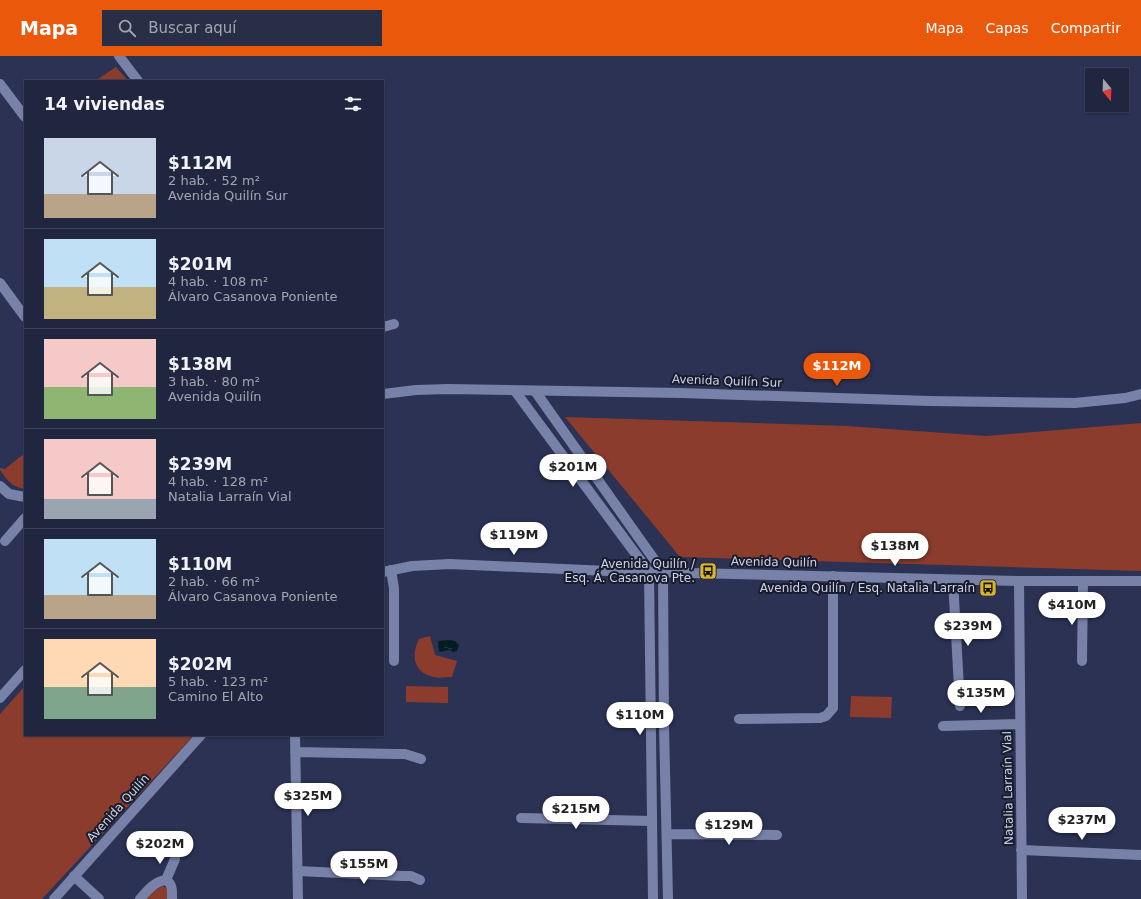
<!DOCTYPE html>
<html lang="es">
<meta charset="utf-8">
<style>
body{margin:0;font-family:"DejaVu Sans",sans-serif;background:#282e46;color:#f1f3f6;height:100vh;display:flex;flex-direction:column;font-size:15px;white-space:nowrap}
*{box-sizing:border-box;margin:0}
p{font-size:13px;color:#a2a5b0}
.icon{flex:none;width:22px;height:22px;fill:none;stroke:currentColor;stroke-width:2;stroke-linecap:round;stroke-linejoin:round}
.map{position:relative;flex:1;overflow:hidden}
.drawer{position:absolute;left:24px;top:24px;width:360px;height:656px;display:flex;flex-direction:column;background:#20263f;border-radius:0px;box-shadow:0 1px 3px #0004,0 0 0 1px #3d4359}
.drawer>*{flex:none}
.needle{width:26px;rotate:161deg}
.fabs{position:absolute;left:1085px;top:12px;display:grid;gap:8px}
.fabs a{display:grid;place-items:center;width:44px;height:44px;border-radius:0px;background:#20263f;box-shadow:0 1px 3px #0004,0 0 0 1px #3d4359;font-size:20px}
.price{position:absolute;translate:-50% -34px;padding:0 9px;border-radius:14px;background:#fff;color:#222;font-size:13px;line-height:26px;filter:drop-shadow(0 1px 2px #0008)}
.price::after{content:'';position:absolute;left:50%;top:24px;width:12px;height:9px;margin-left:-6px;background:inherit;clip-path:polygon(0 0,100% 0,50% 100%)}
.price.current{background:#ea580c;color:#fff}
ul{padding:0;list-style:none}
li{display:flex;align-items:center;gap:12px;height:100px;padding:0 20px}
li+li{border-top:1px solid #3d4359}
li span{display:grid;place-items:center;flex:none;width:112px;height:80px;border-radius:0px;color:#555}
li>.icon{margin-inline-start:auto}
span .icon{width:48px;height:48px;fill:#fffc;stroke-width:1}
li b{font-size:17px}
h2{display:flex;justify-content:space-between;align-items:center;height:48px;padding:0 20px;font-size:17px}
header{display:flex;align-items:center;gap:24px;box-sizing:border-box;height:56px;padding:0 20px;background:#ea580c;color:#fff}
header strong{font-size:19px}
nav{display:flex;gap:22px;margin-inline-start:auto;font-size:14px}
.search{width:280px;height:36px;background:#282e46;display:flex;align-items:center;gap:10px;box-sizing:border-box;padding:0 14px;border-radius:0px;color:#a2a5b0;font-size:15px}
.map>svg:first-child{display:block}
.green{fill:#8c3c2c}
.water{fill:url(#water-ripples)}
.lines{fill:none;stroke-linecap:round;stroke-linejoin:round}
.minor{stroke:#7882a9;stroke-width:10}
.tertiary{stroke:#7882a9;stroke-width:10}
.labels{text-anchor:middle;dominant-baseline:central;stroke-width:4;stroke-linejoin:round;paint-order:stroke}
.street-label{font-size:12px;fill:#ccd2e8;stroke:#181c2b}
.poi-label{font-size:12px;fill:#ccd2e8;stroke:#181c2b;text-anchor:end}
</style>
<header>
<strong>Mapa</strong>
<div class="search"><svg class="icon" aria-label="search" viewBox="0 0 24 24"><circle cx="10" cy="10" r="6"/><path d="M15 15l6 6"/></svg>Buscar aquí</div>
<nav><a>Mapa</a><a>Capas</a><a>Compartir</a></nav>
</header>
<div class="map">
<svg width="1141" height="843" viewBox="0 0 1141 843">
<defs>
<pattern id="water-ripples" width="26" height="14" patternUnits="userSpaceOnUse"><rect width="26" height="14" fill="#031d22"/><path d="M2 4q2-2 4 0t4 0M15 11q2-2 4 0t4 0" fill="none" stroke="#273d42"/></pattern>
</defs>
<rect width="100%" height="100%" fill="#2b3254"/>
<!-- green -->
<path class="green" d="M116,11L128,25H95Z
M565,361L847,370L986,380L1141,367V515L680,501Z
M25,397V433C12,431 7,424 0,414V412L5,413Z
M430,580L435,599L457,605L452,621C445,621 436,623 430,620C412,614 412,597 419,583Z
M25,630V679H194L42,843H0V658Z
M406,630L448,631V647L406,646Z
M851,640L892,641L891,662L850,661Z
M163,830L167,833L168,843H147L154,835Z"/>
<!-- water -->
<path class="water" d="M450,584L455,585L459,589L457,595L453,596L450,594L439,596L438,585Z"/>
<g class="lines">
<!-- minor -->
<path class="minor" d="M119,0L138,25
M0,28L25,61
M0,227L25,261
M383,271L394,268
M515,335L649,516L653,843
M535,335L663,516L664,670L668,843
M0,430L9,438L25,441
M5,485L25,462
M391,514L394,532V605
M953,524L960,650
M1019,525L1022,843
M1082,605L1083,526
M739,663L820,662L826,660L833,652V520
M943,670L1020,668
M295,679L298,843
M295,696L396,698H405L421,703
M521,762L652,765
M667,778L777,779
M1021,794L1141,799
M298,815L403,820H411L420,824
M74,820L99,843
M166,824L175,803
M140,843C147,835 155,825 166,824C173,828 172,836 172,843"/>
<!-- tertiary -->
<path class="tertiary" d="M383,338L416,334L448,333L681,337L929,345L1075,347L1125,342L1141,338
M383,516L412,510L450,508L608,515L1019,525H1141
M0,642L25,614
M54,843L201,679"/>
</g>
<!-- icons -->
<defs>
<symbol id="bus-square" viewBox="-11 -11 22 22"><rect x="-9" y="-9" width="18" height="18" rx="4" fill="#d7b534" stroke="#181c2b"/><path d="M-5-6H5V4H4V6H2V4H-2V6H-4V4H-5ZM-3.5-4V0h7V-4ZM-3.5 1.2v1.5H-2V1.2ZM2 1.2v1.5H3.5V1.2Z" fill="#111"/></symbol>
</defs>
<g fill-rule="evenodd">
<use href="#bus-square" x="698" y="505" width="20" height="20"/>
<use href="#bus-square" x="978" y="522" width="20" height="20"/>
</g>
<g class="labels">
<!-- street labels -->
<g class="street-label">
<text transform="translate(727 325) rotate(2)">Avenida Quilín Sur</text>
<text transform="translate(774 506) rotate(1)">Avenida Quilín</text>
<text transform="translate(1008 732) rotate(-91)">Natalia Larraín Vial</text>
<text transform="translate(118 752) rotate(-48)">Avenida Quilín</text>
</g>
<!-- poi labels -->
<g class="poi-label">
<text x="695" y="508">Avenida Quilín /<tspan x="695" dy="14">Esq. Á. Casanova Pte.</tspan></text>
<text x="975" y="532">Avenida Quilín / Esq. Natalia Larraín</text>
</g>
</g>
</svg>
<div class="fabs">
<a><svg class="needle" viewBox="-14 -14 28 28"><path d="M0-13l5 13h-10z" fill="#e53935"/><path d="M0 13l5-13h-10z" fill="#a2a5b0"/></svg></a>
</div>
<b class="price current" style="left:837px;top:331px">$112M</b>
<b class="price" style="left:573px;top:432px">$201M</b>
<b class="price" style="left:514px;top:500px">$119M</b>
<b class="price" style="left:895px;top:511px">$138M</b>
<b class="price" style="left:1072px;top:570px">$410M</b>
<b class="price" style="left:968px;top:591px">$239M</b>
<b class="price" style="left:981px;top:658px">$135M</b>
<b class="price" style="left:640px;top:680px">$110M</b>
<b class="price" style="left:308px;top:761px">$325M</b>
<b class="price" style="left:576px;top:774px">$215M</b>
<b class="price" style="left:1082px;top:785px">$237M</b>
<b class="price" style="left:729px;top:790px">$129M</b>
<b class="price" style="left:160px;top:809px">$202M</b>
<b class="price" style="left:364px;top:829px">$155M</b>
<section class="drawer">
<h2>14 viviendas<svg class="icon" aria-label="filters" viewBox="0 0 24 24"><path d="M4 7h16M4 17h16"/><circle cx="9" cy="7" r="2"/><circle cx="15" cy="17" r="2"/></svg></h2>
<ul>
<li><span style="background:linear-gradient(#c9d6e8 70%,#b9a48a 0)"><svg class="icon" aria-label="home" viewBox="0 0 24 24"><path d="M3 11l9-7 9 7M6 9v11h12V9"/></svg></span><div><b>$112M</b><p>2 hab. · 52 m²</p><p>Avenida Quilín Sur</p></div></li>
<li><span style="background:linear-gradient(#bfe0f5 60%,#c2b280 0)"><svg class="icon" aria-label="home" viewBox="0 0 24 24"><path d="M3 11l9-7 9 7M6 9v11h12V9"/></svg></span><div><b>$201M</b><p>4 hab. · 108 m²</p><p>Álvaro Casanova Poniente</p></div></li>
<li><span style="background:linear-gradient(#f6c9c9 60%,#8fb573 0)"><svg class="icon" aria-label="home" viewBox="0 0 24 24"><path d="M3 11l9-7 9 7M6 9v11h12V9"/></svg></span><div><b>$138M</b><p>3 hab. · 80 m²</p><p>Avenida Quilín</p></div></li>
<li><span style="background:linear-gradient(#f6c9c9 75%,#9aa5b1 0)"><svg class="icon" aria-label="home" viewBox="0 0 24 24"><path d="M3 11l9-7 9 7M6 9v11h12V9"/></svg></span><div><b>$239M</b><p>4 hab. · 128 m²</p><p>Natalia Larraín Vial</p></div></li>
<li><span style="background:linear-gradient(#bfe0f5 70%,#b9a48a 0)"><svg class="icon" aria-label="home" viewBox="0 0 24 24"><path d="M3 11l9-7 9 7M6 9v11h12V9"/></svg></span><div><b>$110M</b><p>2 hab. · 66 m²</p><p>Álvaro Casanova Poniente</p></div></li>
<li><span style="background:linear-gradient(#ffd9b3 60%,#7fa58c 0)"><svg class="icon" aria-label="home" viewBox="0 0 24 24"><path d="M3 11l9-7 9 7M6 9v11h12V9"/></svg></span><div><b>$202M</b><p>5 hab. · 123 m²</p><p>Camino El Alto</p></div></li>
</ul>
</section>
</div>
